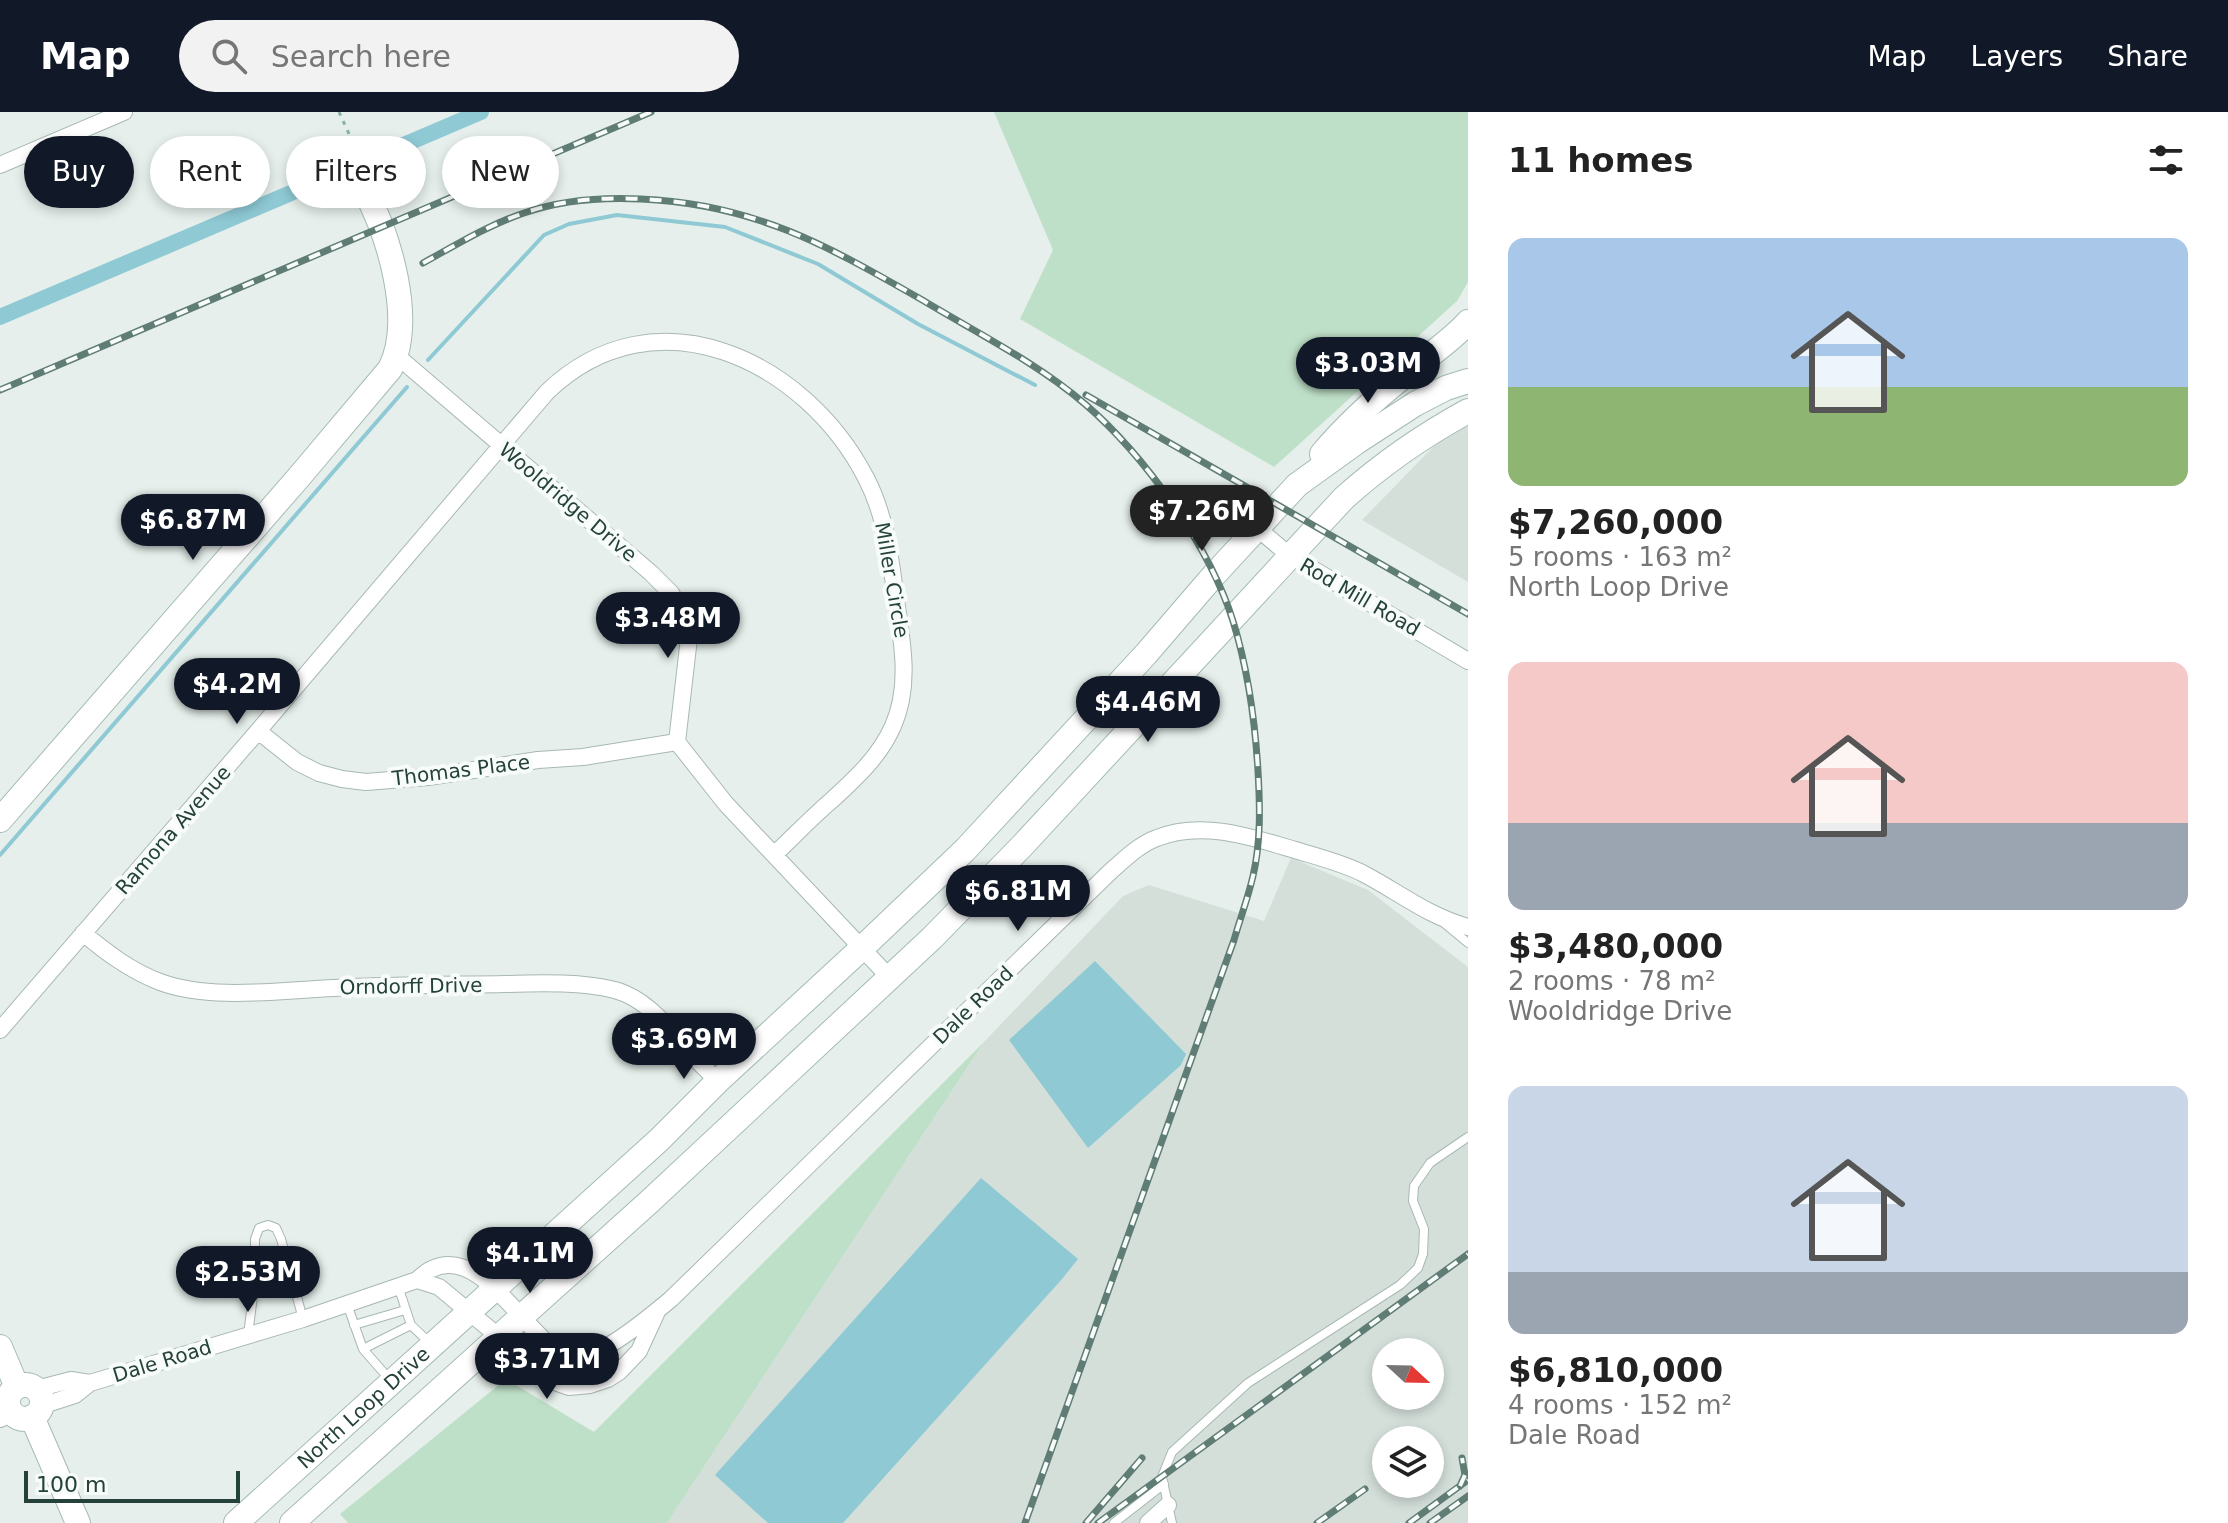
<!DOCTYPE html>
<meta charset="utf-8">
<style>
body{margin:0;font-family:"DejaVu Sans",sans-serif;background:#f2f2f2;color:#222;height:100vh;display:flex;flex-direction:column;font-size:30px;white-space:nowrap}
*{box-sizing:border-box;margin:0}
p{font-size:26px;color:#767676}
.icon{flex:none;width:44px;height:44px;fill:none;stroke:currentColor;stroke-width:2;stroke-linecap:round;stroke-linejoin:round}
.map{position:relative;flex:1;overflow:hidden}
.drawer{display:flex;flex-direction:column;background:#fff;width:760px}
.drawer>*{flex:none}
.top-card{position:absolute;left:24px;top:24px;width:760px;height:72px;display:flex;gap:16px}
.needle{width:52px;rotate:112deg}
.controls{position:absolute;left:1372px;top:1226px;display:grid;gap:16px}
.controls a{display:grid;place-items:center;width:72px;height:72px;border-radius:50%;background:#fff;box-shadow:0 4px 12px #0003;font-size:40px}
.scale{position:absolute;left:24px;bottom:20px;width:216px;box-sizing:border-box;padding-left:8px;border:4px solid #24423a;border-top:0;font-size:22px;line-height:28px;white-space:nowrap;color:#24423a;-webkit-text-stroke:6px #f7fbf9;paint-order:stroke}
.price{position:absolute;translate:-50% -68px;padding:0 18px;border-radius:28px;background:#111827;color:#fff;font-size:26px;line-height:52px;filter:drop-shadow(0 2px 4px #0008)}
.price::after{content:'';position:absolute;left:50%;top:48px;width:24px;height:18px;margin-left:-12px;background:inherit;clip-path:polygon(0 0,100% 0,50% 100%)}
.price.selected{background:#222;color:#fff}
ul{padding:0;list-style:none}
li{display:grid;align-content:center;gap:16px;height:424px;padding:0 40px}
li span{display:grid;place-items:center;height:248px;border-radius:16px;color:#555}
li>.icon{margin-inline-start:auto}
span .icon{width:144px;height:144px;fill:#fffc;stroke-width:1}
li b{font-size:34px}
h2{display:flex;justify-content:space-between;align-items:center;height:96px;padding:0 40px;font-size:34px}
.chip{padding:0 28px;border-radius:36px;background:#fff;box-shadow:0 4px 12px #0003;font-size:28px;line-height:72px}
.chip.selected{background:#111827;color:#fff}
header{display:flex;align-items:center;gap:48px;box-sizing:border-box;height:112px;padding:0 40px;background:#111827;color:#fff}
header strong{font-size:38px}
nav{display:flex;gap:44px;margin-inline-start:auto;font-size:28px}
.search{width:560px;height:72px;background:#f2f2f2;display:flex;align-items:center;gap:20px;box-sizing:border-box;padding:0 28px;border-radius:44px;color:#767676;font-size:30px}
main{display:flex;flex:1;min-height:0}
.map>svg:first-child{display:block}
.built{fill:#d4dfda;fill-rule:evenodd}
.green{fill:#bfe0c8}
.water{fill:#8ec9d4}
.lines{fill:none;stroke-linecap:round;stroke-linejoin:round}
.stream{stroke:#8ec9d4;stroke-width:4}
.canal{stroke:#8ec9d4;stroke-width:16}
.lane-casing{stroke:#a8b8b2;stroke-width:10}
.street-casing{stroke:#a8b8b2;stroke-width:18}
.secondary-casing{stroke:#a4bbb3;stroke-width:26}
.path{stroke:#86b3a5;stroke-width:3;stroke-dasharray:4 6;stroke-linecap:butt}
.lane{stroke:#fff;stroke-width:8}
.street{stroke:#fff;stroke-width:16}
.secondary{stroke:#fff;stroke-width:24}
.rail-casing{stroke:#5f7d75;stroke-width:7}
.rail{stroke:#f7fbf9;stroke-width:4;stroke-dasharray:12;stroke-linecap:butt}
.labels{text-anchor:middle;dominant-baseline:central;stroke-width:8;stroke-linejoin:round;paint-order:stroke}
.street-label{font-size:20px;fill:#24423a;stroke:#f7fbf9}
</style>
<header>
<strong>Map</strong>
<div class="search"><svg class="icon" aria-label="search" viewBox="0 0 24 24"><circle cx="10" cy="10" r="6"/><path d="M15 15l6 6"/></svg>Search here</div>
<nav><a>Map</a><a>Layers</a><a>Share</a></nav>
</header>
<main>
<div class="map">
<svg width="1468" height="1411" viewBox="0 0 1468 1411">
<rect width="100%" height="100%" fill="#e6efeb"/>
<!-- built -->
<path class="built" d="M1468,299V470L1362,408Z
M1291,746L1368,778L1468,855V1411H667L984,930L1123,784L1149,773L1264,809ZM1386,1240H1430V1284H1386ZM1386,1328H1430V1372H1386Z"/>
<!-- green -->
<path class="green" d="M994,0H1468V170L1457,189L1274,355L1020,207L1053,138Z
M984,930L667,1411H348L340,1402L506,1267L594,1320Z"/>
<!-- water -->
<path class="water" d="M1095,849L1186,942L1181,953L1088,1036L1009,928Z
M981,1066L1078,1147L1062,1167L843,1411H768L715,1363Z"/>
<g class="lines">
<!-- stream -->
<path class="stream" d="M428,248L544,123L569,112L617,103L725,115L818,152L918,212L1035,273
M0,743L407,275"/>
<!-- canal -->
<path class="canal" d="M0,205L481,0"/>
<defs>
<path id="lane" d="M1444,811L1468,831
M398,1174L411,1213L431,1232
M347,1192L363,1237L391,1269
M354,1213L405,1198
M248,1223L255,1168V1127L259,1116L268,1113L276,1116L281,1127L303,1207
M363,1237L411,1213
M1114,1411L1164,1372
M1172,1411L1162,1365L1172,1340L1248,1271L1400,1173L1418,1156L1423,1142L1424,1117L1413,1089L1414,1074L1430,1051L1468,1025"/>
<path id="street" d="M0,53L124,0
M397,244L651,461L671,481L679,495L688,512L689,526L677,630L726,692L890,866
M1257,416L1289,443L1468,549
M258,619L297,650L319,661L342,667L366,670L428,665L538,648L583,645L677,630
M83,821C107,841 131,859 160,870C212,889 280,878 335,876C391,873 448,873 505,872C538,871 596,869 626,882C653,894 673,921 692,943C700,952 709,960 718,969
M0,918L258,619L547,280C655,176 805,248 866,366C887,406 891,451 897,495C903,534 910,576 893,614C880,644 856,666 832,688C812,705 794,724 775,742
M417,1168L439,1175L498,1224L536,1260L549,1268L569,1275L590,1273L608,1267L619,1260L639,1239L656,1202
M36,1277L71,1268L90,1271
M0,1291L8,1287
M41,1294L75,1283L90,1271L303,1207L417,1168C421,1165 426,1159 432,1157C487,1130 537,1248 577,1246C601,1245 652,1203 671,1187L1112,758C1126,746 1140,732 1157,726C1202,708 1251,725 1295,738C1318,745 1343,751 1364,762C1400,781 1428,804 1468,815
M0,1307L13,1301
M1148,1411L1168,1393"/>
<g id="secondary">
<path d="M1322,342C1346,313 1375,287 1405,263C1426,245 1449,231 1468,210"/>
<path d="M0,708L299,365L390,257C415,208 389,123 364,77"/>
<path d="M0,1235L17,1275"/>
<circle cx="25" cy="1290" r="17"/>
<path d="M32,1305L78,1411"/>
<path id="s1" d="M236,1411L659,1028L718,969L862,836L965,738L1146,542L1214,463L1297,373L1358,329L1415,292L1446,276L1468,269"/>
<path d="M292,1411L649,1090L932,826L1022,734L1344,386C1382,352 1424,323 1468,299"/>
</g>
</defs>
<!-- lane casing -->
<use href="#lane" class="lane-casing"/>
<!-- street casing -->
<use href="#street" class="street-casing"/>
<!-- secondary casing -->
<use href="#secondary" class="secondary-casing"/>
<!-- path -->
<path class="path" d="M339,0L366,59"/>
<!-- lane -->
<use href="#lane" class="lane"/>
<!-- street -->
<use href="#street" class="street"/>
<!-- secondary -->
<use href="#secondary" class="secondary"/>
<defs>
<path id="rail" d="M423,151C456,133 488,113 524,101C561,88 601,85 641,87C755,92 828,134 924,189C979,222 1037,251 1085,292C1145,344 1209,433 1233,509C1248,558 1255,608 1258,659C1260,694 1261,730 1253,764C1248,786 1240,807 1234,828L1025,1411
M0,278L651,0
M1086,283L1468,502
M1460,1374L1465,1363L1462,1346
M1086,1411L1142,1346
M1098,1411L1468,1142
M1317,1411L1365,1377
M1409,1411L1468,1368
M1430,1411L1468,1384"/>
</defs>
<!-- rail casing -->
<use href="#rail" class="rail-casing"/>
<!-- rail -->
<use href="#rail" class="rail"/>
</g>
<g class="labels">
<!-- street labels -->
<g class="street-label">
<text transform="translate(568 390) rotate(40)">Wooldridge Drive</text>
<text transform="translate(892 468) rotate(80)">Miller Circle</text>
<text transform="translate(1360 485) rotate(30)">Rod Mill Road</text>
<text transform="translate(461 658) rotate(-7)">Thomas Place</text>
<text transform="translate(173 718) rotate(-49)">Ramona Avenue</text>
<text transform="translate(411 874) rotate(-1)">Orndorff Drive</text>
<text transform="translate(973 893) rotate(-44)">Dale Road</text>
<text transform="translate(162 1249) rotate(-17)">Dale Road</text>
<text stroke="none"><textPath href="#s1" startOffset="172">North Loop Drive</textPath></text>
</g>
</g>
</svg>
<div class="controls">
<a><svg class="needle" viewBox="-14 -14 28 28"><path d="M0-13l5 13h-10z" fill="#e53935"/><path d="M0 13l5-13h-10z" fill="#767676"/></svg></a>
<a><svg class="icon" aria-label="layers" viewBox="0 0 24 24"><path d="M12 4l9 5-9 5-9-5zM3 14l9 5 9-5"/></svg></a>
</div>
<div class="scale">100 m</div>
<b class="price" style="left:1368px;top:293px">$3.03M</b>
<b class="price selected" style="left:1202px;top:441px">$7.26M</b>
<b class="price" style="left:193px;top:450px">$6.87M</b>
<b class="price" style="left:668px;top:548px">$3.48M</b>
<b class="price" style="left:237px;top:614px">$4.2M</b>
<b class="price" style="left:1148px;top:632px">$4.46M</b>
<b class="price" style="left:1018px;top:821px">$6.81M</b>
<b class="price" style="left:684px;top:969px">$3.69M</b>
<b class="price" style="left:530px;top:1183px">$4.1M</b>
<b class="price" style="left:248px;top:1202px">$2.53M</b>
<b class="price" style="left:547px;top:1289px">$3.71M</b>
<div class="top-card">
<a class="chip selected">Buy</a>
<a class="chip">Rent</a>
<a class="chip">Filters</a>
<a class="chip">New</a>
</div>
</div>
<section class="drawer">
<h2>11 homes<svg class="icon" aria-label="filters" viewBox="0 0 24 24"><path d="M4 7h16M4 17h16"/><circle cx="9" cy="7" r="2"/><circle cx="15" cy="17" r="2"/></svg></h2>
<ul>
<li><span style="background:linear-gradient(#a9c7e8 60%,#8fb573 0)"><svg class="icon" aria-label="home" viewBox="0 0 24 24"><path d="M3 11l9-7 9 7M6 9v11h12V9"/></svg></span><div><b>$7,260,000</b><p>5 rooms · 163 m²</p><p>North Loop Drive</p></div></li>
<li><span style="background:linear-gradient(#f6c9c9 65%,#9aa5b1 0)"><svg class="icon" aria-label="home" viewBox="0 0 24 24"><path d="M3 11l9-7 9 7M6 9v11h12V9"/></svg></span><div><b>$3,480,000</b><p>2 rooms · 78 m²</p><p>Wooldridge Drive</p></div></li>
<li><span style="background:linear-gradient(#c9d6e8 75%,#9aa5b1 0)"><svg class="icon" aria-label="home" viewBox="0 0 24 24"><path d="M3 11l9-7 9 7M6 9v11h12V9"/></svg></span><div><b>$6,810,000</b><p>4 rooms · 152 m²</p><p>Dale Road</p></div></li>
</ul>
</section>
</main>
